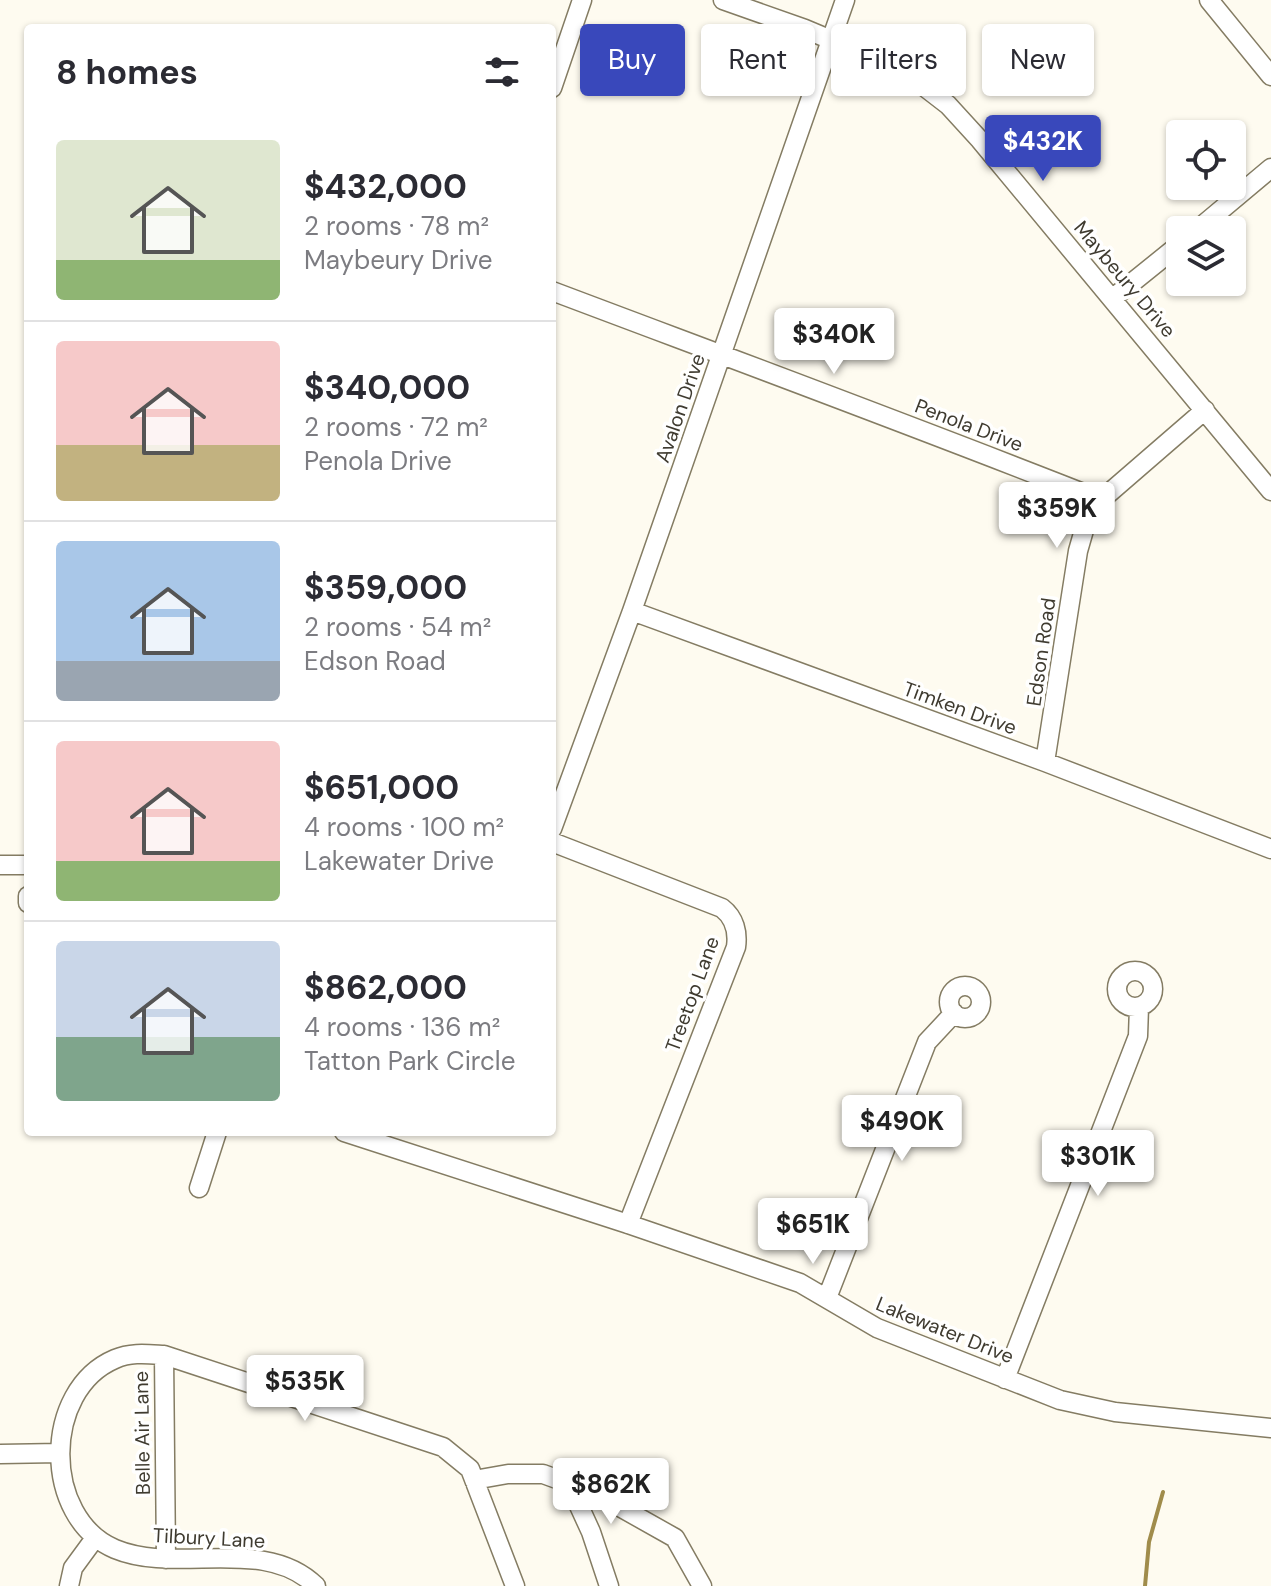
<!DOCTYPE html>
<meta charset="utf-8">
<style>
body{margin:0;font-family:"DM Sans",sans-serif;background:#f2f2f3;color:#2b2b33;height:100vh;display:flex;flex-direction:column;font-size:30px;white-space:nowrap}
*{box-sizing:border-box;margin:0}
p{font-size:26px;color:#7c7c81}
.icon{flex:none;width:44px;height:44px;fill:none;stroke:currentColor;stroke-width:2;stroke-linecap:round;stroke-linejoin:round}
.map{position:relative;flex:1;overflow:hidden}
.panel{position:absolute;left:24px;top:24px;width:532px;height:1112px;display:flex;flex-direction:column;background:#fff;border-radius:8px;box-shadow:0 2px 6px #0004}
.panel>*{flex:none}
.top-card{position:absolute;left:580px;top:24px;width:570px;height:72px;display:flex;gap:16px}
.fabs{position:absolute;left:1166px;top:120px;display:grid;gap:16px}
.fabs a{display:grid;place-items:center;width:80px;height:80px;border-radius:8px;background:#fff;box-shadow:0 2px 6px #0004;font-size:40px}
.price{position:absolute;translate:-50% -68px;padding:0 18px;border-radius:8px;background:#fff;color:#222;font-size:26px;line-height:52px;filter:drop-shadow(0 2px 4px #0008)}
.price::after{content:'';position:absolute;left:50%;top:48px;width:24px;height:18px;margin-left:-12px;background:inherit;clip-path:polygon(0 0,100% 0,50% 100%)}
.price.active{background:#3948bb;color:#fff}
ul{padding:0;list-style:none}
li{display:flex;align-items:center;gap:24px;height:200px;padding:0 32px}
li+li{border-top:2px solid #e1e1e2}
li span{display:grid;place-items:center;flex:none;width:224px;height:160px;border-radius:8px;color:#555}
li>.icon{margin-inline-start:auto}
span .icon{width:96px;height:96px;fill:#fffc;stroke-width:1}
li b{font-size:34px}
h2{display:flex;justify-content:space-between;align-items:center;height:96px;padding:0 32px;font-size:34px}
.chip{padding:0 28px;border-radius:8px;background:#fff;box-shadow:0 2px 6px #0004;font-size:28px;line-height:72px}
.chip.active{background:#3948bb;color:#fff}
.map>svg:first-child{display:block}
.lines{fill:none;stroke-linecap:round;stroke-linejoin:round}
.stream{stroke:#a08c4b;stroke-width:4}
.minor-casing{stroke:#847c63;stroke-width:21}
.minor{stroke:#fff;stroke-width:18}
.labels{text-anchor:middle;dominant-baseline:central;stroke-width:7;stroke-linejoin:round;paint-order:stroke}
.street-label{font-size:20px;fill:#3f3b30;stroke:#fff}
</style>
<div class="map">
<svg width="1271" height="1586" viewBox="0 0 1271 1586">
<rect width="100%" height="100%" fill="#fefbf0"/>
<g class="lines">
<!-- stream -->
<path class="stream" d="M1145,1586L1149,1542L1163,1492"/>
<defs>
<path id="minor" d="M723,0L805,29L886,63L913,78L948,105L980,140L1271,491
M1209,0L1271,76
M552,88L582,0
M1197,230L1271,168
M552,291C735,360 919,428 1101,500
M1113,298L1180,244
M632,611L1045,762L1271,849
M1045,762L1078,551L1086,523L1101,500L1205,410
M552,829L632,611L845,0
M552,842L722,908C735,918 738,933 736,947L628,1224
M0,865H28
M28,896V903
M1117 989a18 18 0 1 1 36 0a18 18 0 1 1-36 0Z
M949 1002a16 16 0 1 1 32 0a16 16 0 1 1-32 0Z
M344,1132L628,1224L800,1283L877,1328L1060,1400L1115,1412L1271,1428
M199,1188L217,1132
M827,1298L927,1042L954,1013
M164,1355L166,1559
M1005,1379L1138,1036L1139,1007
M0,1454L60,1453
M474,1480L508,1474H543L595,1493L675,1538L702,1586
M569,1484L591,1532L609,1586
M69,1586L73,1568L95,1538
M316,1586C264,1535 177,1575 115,1549C42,1518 42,1390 115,1359C131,1352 147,1354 164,1355L443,1447L470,1469L515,1586"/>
</defs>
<!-- minor casing -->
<use href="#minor" class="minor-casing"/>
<!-- minor -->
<use href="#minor" class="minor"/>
</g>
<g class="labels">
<!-- street labels -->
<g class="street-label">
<text transform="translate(1125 279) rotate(50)">Maybeury Drive</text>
<text transform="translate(680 408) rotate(-71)">Avalon Drive</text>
<text transform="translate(969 425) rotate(21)">Penola Drive</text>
<text transform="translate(1041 652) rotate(-82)">Edson Road</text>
<text transform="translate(960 708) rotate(20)">Timken Drive</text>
<text transform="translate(692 994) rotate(-70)">Treetop Lane</text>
<text transform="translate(945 1330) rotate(22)">Lakewater Drive</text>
<text transform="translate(142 1433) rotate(-91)">Belle Air Lane</text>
<text transform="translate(209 1538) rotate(3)">Tilbury Lane</text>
</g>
</g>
</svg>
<div class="fabs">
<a><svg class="icon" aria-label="locate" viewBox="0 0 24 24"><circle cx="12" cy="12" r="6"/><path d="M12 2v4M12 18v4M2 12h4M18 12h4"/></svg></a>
<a><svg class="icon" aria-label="layers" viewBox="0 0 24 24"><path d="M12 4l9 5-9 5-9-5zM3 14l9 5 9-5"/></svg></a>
</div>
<b class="price active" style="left:1043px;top:183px">$432K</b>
<b class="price" style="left:834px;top:376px">$340K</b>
<b class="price" style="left:1057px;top:550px">$359K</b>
<b class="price" style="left:902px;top:1163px">$490K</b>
<b class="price" style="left:1098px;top:1198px">$301K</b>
<b class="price" style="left:813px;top:1266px">$651K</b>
<b class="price" style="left:305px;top:1423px">$535K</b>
<b class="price" style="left:611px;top:1526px">$862K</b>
<div class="top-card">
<a class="chip active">Buy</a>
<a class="chip">Rent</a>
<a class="chip">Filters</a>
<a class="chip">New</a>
</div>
<section class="panel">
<h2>8 homes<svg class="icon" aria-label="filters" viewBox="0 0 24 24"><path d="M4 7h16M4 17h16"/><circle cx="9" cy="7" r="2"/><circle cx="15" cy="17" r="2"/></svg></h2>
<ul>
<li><span style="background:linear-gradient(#dfe7d0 75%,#8fb573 0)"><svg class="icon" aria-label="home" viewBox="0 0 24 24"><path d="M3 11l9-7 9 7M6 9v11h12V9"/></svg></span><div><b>$432,000</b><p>2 rooms · 78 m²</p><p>Maybeury Drive</p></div></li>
<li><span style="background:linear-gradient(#f6c9c9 65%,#c2b280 0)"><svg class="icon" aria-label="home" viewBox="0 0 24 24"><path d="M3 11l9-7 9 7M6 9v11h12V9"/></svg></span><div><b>$340,000</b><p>2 rooms · 72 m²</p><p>Penola Drive</p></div></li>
<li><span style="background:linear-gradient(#a9c7e8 75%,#9aa5b1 0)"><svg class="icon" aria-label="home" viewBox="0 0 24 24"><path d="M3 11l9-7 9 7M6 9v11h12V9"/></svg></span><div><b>$359,000</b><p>2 rooms · 54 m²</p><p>Edson Road</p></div></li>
<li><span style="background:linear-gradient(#f6c9c9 75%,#8fb573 0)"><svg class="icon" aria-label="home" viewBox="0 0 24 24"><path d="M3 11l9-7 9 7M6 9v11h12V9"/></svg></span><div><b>$651,000</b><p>4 rooms · 100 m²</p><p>Lakewater Drive</p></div></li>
<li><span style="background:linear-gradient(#c9d6e8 60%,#7fa58c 0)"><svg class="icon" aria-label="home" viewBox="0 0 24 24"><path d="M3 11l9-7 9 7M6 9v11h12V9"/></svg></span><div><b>$862,000</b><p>4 rooms · 136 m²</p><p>Tatton Park Circle</p></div></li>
</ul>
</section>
</div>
